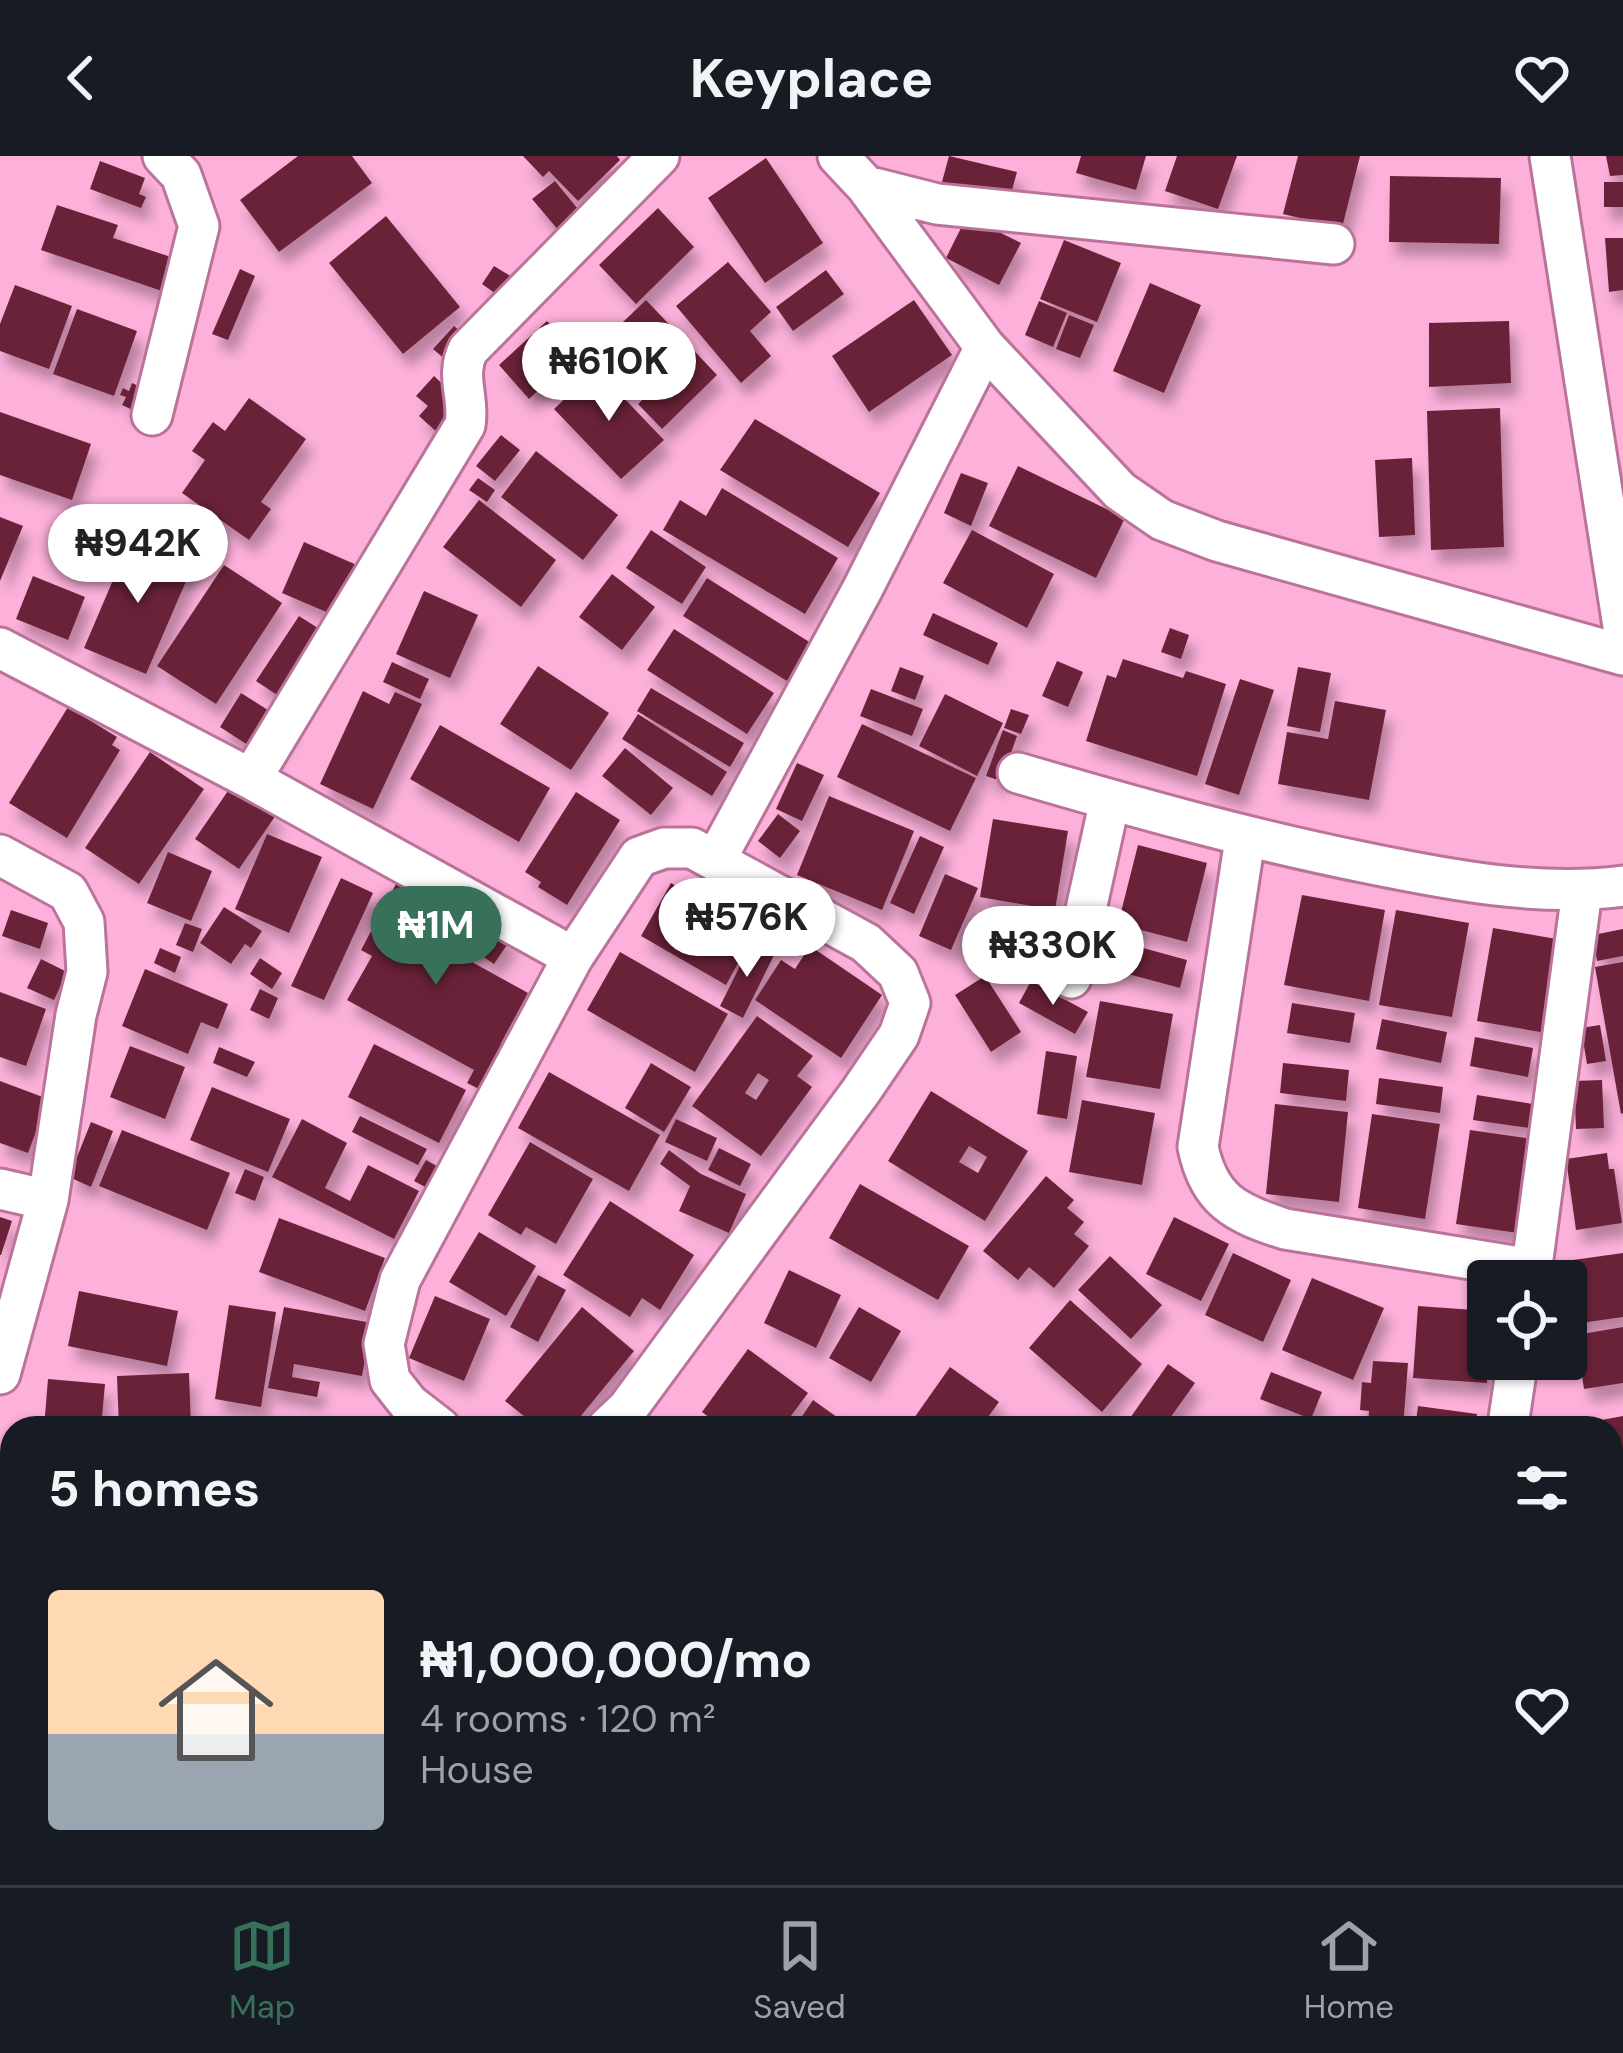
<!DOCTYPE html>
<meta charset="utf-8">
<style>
body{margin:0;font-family:"DM Sans",sans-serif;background:#242831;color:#f1f3f6;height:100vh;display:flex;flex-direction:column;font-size:45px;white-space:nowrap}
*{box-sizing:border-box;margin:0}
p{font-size:39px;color:#9ea1a6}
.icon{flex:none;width:66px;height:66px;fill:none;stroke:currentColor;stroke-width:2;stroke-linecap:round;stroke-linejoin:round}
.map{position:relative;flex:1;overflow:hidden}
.side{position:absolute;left:0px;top:1260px;width:1623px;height:471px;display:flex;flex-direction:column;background:#171b24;border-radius:36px 36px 0 0;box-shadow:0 3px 9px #0004}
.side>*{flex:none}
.buttons{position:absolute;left:1467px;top:1104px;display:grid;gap:24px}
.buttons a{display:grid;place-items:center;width:120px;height:120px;border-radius:12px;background:#171b24;box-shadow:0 3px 9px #0004;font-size:60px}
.price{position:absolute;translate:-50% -102px;padding:0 27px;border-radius:42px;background:#fff;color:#222;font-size:39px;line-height:78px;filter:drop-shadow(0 3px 6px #0008)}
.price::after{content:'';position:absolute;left:50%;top:72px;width:36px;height:27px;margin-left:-18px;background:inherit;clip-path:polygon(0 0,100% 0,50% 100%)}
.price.active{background:#37715a;color:#fff}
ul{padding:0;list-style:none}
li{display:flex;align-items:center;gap:36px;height:300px;padding:0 48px}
li span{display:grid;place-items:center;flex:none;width:336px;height:240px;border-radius:12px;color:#555}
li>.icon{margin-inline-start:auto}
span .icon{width:144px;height:144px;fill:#fffc;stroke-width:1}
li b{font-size:51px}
h2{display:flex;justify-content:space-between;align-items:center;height:144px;padding:0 48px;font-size:51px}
header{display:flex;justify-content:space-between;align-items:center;height:156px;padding:0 48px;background:#171b24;font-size:54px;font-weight:700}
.tabs{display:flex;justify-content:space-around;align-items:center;height:168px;border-top:3px solid #363941;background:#171b24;font-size:33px;color:#9ea1a6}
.tabs a{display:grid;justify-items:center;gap:6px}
.tabs .active{color:#37715a}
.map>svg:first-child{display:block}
.building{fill:#6b2338;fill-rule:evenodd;filter:url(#shadow)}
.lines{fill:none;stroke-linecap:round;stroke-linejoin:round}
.minor-casing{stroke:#ba739b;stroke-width:45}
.minor{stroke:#fff;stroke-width:39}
</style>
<header><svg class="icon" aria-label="back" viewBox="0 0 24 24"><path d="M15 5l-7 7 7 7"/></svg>Keyplace<svg class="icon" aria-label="heart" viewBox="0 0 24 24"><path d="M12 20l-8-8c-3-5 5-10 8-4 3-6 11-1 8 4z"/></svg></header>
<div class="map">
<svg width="1623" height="1729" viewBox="0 0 1623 1729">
<defs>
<filter id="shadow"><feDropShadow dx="7" dy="13" stdDeviation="6" flood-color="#0004"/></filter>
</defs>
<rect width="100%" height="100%" fill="#fcb0da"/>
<!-- building -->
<path class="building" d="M298,0H352L372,27L279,96L240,44Z
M523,0H617L620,4L578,45L549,15L543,21Z
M949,0L1017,16L1009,45L942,26Z
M1081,0H1146L1136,34L1076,17Z
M1177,0H1237L1218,53L1165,35Z
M1298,0H1360L1342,72L1283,58Z
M1606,0H1623V19L1610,20Z
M766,2L823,87L765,127L708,42Z
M100,5L145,22L139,38L146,41L141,52L90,33Z
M1390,20L1501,22L1499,88L1389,86Z
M555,25L587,64L565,82L532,43Z
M1604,26H1623V51H1604Z
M57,49L118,69L113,82L174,102L162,135L41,94Z
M658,52L694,91L636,148L599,109Z
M386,60L460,151L403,198L329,107Z
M967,60L1021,87L999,129L946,102Z
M1605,82H1623V134L1609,136Z
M1064,84L1121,107L1097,166L1040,143Z
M728,106L771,156L750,175L771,200L741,227L676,150Z
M494,110L512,121L499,140L482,128Z
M240,113L255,120L228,184L212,178Z
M826,114L844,138L793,175L776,151Z
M1150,127L1201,149L1164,237L1113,215Z
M15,129L72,150L49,213L0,195V168Z
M646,144L717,219L662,273L638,248L649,238L601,187Z
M914,144L952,199L869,256L832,200Z
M1039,145L1067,157L1053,191L1025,179Z
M77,153L137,175L114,240L53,218Z
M1069,159L1094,169L1080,202L1056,193Z
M547,165L577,198L529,243L499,209Z
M1509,165L1511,227L1429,231V167Z
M454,170L467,181L447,205L433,193Z
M596,213L664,284L621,323L554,253Z
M434,220L449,234L442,241L460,257L439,278L419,260L428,250L416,240Z
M132,227L147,234L137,256L122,249L126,241L120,239L123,232L129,235Z
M249,242L306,283L261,346L271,353L249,384L182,337L205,304L192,295L213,266L225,275Z
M1500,252L1504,391L1431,394L1427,255Z
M0,256L91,288L72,344L0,319Z
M755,263L880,337L848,391L720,314Z
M501,279L520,294L495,325L476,310Z
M536,295L618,359L583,404L501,341Z
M1412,302L1415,379L1379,381L1375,304Z
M1018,310L1125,362L1096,422L989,370Z
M961,317L988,327L971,370L944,357Z
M478,322L495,334L487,346L469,334Z
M722,332L838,402L805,458L663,374L680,344L706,360Z
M479,344L556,404L521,451L443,391Z
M0,361L23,370L0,425Z
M651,374L706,411L682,448L626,412Z
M972,374L1054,418L1027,472L943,427Z
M131,382L193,409L146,518L84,492Z
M304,386L366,413L345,464L282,437Z
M224,409L282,447L216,548L157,510Z
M612,418L655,451L622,494L579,461Z
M33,420L85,441L68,484L16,463Z
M707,422L811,487L787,525L683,460Z
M424,435L478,459L450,522L396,498Z
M933,457L998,487L988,509L923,479Z
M299,460L329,479L286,545L256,525Z
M1170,472L1189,479L1181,503L1161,496Z
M674,473L774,537L747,578L647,514Z
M1123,503L1183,522L1186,515L1226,528L1197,620L1086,585L1107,519L1116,522Z
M1057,505L1083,516L1068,551L1042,540Z
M392,506L429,523L420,543L383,526Z
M538,510L609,557L571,614L500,568Z
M900,511L924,520L915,544L891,535Z
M1298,511L1331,517L1320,576L1287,570Z
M1240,523L1274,534L1239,639L1205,628Z
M651,532L744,587L730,611L637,555Z
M871,533L923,553L912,580L860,560Z
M363,535L389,548L395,536L422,548L373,653L320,628Z
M241,537L290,568L268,602L220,571Z
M945,538L1003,567L977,620L919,590Z
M1335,545L1386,554L1369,644L1278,628L1287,576L1328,583Z
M68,551L117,581L112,589L120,594L67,682L9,647Z
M1011,553L1029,559L1021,578L1004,572Z
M638,558L727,616L712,640L622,583Z
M862,568L976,622L950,675L837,621Z
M440,569L550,632L519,686L410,623Z
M1003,574L1017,580L1001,625L986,620Z
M625,592L673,632L651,659L602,620Z
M150,596L204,633L139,728L85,692Z
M797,607L824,619L802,665L776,653Z
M232,629L276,659L239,713L195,683Z
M576,636L620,664L567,749L538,731L541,726L525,716Z
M829,640L914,675L882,754L797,719Z
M778,658L800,675L780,702L758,685Z
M993,663L1068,675L1055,754L980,741Z
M267,678L322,701L289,777L235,753Z
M920,680L944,691L914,758L890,747Z
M1138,689L1207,707L1187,786L1118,768Z
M168,696L212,715L191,765L147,747Z
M945,718L978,732L951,794L919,780Z
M341,722L373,737L324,844L291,830Z
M671,727L755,776L726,829L641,780Z
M396,728L451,758L436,786L528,837L501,887L511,893L487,937L467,927L474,914L347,844L372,800L361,794Z
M1302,739L1385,754L1369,845L1284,829Z
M224,751L262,775L251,792L245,788L231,808L200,787Z
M11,754L48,767L40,793L2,780Z
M1396,754L1469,767L1452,861L1379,849Z
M983,755L1049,768L1042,801L977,788Z
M471,756L511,783L494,808L454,781Z
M185,767L202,773L193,796L176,789Z
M1493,772L1562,784L1546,877L1477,865Z
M1623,773V800L1597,805L1593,779Z
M752,786L775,797L743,862L720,850Z
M1125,787L1187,804L1180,832L1117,815Z
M810,790L882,839L841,902L755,844L781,804L795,813Z
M160,792L181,801L175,817L154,807Z
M620,796L728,858L695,916L587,854Z
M260,802L282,817L272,833L250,818Z
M41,803L67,816L54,844L27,832Z
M1623,806V957L1621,958L1595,811Z
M145,813L228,848L218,873L201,866L188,898L122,870Z
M985,820L1021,876L991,896L955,839Z
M1031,825L1088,856L1075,878L1019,847Z
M260,833L278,842L269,863L250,854Z
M0,836L46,853L26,910L0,901Z
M1100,845L1173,858L1160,933L1086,921Z
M1292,847L1355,857L1350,887L1287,877Z
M757,860L813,900L797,920L812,931L761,1000L692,950ZM758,917L769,924L756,944L745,937Z
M1382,863L1447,876L1441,907L1376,893Z
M1600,869L1606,905L1587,908L1581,872Z
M1475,881L1533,892L1528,921L1470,910Z
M374,888L466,934L439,987L348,941Z
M130,890L185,911L165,963L110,941Z
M219,891L255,906L247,921L213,907Z
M1046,895L1077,900L1067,963L1037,958Z
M651,907L691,931L664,976L625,952Z
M1283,907L1349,914L1346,945L1280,937Z
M549,916L660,979L629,1035L518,972Z
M1379,922L1443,931L1440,957L1376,948Z
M1602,924L1604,972L1576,973L1574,925Z
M0,925L48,943L28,997L0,987Z
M212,931L290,963L268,1016L190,984Z
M931,935L1028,995L985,1065L888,1005ZM969,990L987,1001L978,1017L959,1006Z
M1477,939L1533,948L1529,972L1473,964Z
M1082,944L1155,957L1142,1029L1069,1016Z
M1275,948L1348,956L1339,1046L1266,1038Z
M1372,958L1440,968L1425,1063L1358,1052Z
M360,960L427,993L418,1009L352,976Z
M302,963L347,987L325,1032L350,1045L368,1009L419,1035L394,1083L272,1021Z
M676,963L717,982L707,1005L665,986Z
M91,966L113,975L91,1031L69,1021Z
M122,974L230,1017L207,1074L99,1030Z
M1470,974L1539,984L1525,1078L1456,1068Z
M530,986L593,1023L556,1088L526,1071L521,1079L488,1059Z
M719,992L751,1008L740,1030L708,1014Z
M669,994L701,1018L746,1038L729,1077L679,1055L690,1030L660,1008Z
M1607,997L1609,1013H1614L1622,1067L1576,1074L1566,1003Z
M426,1004L451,1018L440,1039L414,1025Z
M245,1013L264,1021L255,1045L235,1037Z
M1046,1020L1074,1044L1067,1052L1084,1066L1074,1078L1089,1090L1054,1132L1029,1111L1018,1124L983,1095Z
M860,1028L969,1090L938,1144L829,1082Z
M610,1045L694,1099L660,1154L642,1142L630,1161L563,1119Z
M0,1061L12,1065L1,1099H0Z
M1174,1061L1229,1088L1201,1145L1146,1118Z
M279,1062L385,1102L365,1155L259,1116Z
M479,1076L536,1110L506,1160L449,1126Z
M1233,1097L1291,1124L1263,1186L1205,1159Z
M1623,1097V1161L1574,1168L1566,1105Z
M1110,1100L1162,1149L1131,1183L1078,1134Z
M789,1114L841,1139L816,1192L764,1167Z
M538,1119L566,1134L538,1186L510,1171Z
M1312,1122L1384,1152L1353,1224L1282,1194Z
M79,1135L178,1155L167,1210L68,1190Z
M435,1140L490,1163L464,1225L409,1202Z
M1070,1144L1142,1208L1102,1256L1029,1192Z
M229,1149L276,1156L261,1251L215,1243Z
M1418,1150L1488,1155L1487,1227L1413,1222Z
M284,1151L372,1167L362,1220L294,1208L292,1221L320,1226L317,1241L268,1232Z
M582,1151L634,1195L571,1272H539L505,1245Z
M859,1151L901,1175L871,1226L829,1202Z
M1623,1171V1227L1584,1233L1576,1179Z
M748,1193L808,1237L782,1272H723L702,1256Z
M1373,1205L1408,1207L1403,1272H1368L1369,1255L1360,1254L1362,1226L1371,1227Z
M1168,1208L1195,1227L1163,1272H1123Z
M950,1211L999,1246L980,1272H907Z
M1271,1216L1322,1236L1311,1263L1260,1243Z
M189,1217L191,1272H119L117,1220Z
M48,1223L105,1228L101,1272H44Z
M813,1244L848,1269L846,1272H794Z
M1418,1250L1477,1258L1475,1272H1415Z
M1623,1260V1322L1611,1324V1272H1597L1596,1265Z
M0,1334L12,1335V1413L0,1412Z
M1611,1397H1623V1454L1611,1453Z
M6,1425L12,1426V1518L0,1515V1456Z
M1611,1479L1623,1480V1524L1611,1523Z
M1611,1535H1623V1590L1611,1589Z
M0,1547L12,1548V1598L0,1597Z
M304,1719V1728L235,1729L234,1721L244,1719Z
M875,1719H1136L1138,1729H876Z
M1268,1719H1305L1304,1729H1268Z
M1316,1719H1352V1729H1317Z
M1360,1719H1456V1729H1360Z"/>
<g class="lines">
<defs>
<path id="minor" d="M838,0L866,30L985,191L1120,335L1162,364L1217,385L1623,499
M1550,0L1623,470
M866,30L937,48L1334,88
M152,259L199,70L181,19L163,0
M0,492L251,623L573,801
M1018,617C1134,651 1248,683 1367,707C1450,724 1538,741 1623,730
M251,623L465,269C470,243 455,220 468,194L659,0
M1245,683L1198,991C1209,1044 1235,1057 1285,1073L1532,1113
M0,699L68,736L84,766L87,816L76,859L48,1044L0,1218
M716,703L862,434L985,191
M1071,822L1110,644
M0,1033L48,1044
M1530,1125L1582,735
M1508,1269L1518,1203
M440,1272L409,1248L390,1224L384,1188L400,1124L573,801L639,701L664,692H692L866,787L898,817L910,847L899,879L861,935L628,1252L607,1272
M0,1626H12
M1611,1626L1623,1627"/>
</defs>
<!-- minor casing -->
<use href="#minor" class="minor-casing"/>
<!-- minor -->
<use href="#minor" class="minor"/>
</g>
</svg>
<div class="buttons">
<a><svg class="icon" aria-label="locate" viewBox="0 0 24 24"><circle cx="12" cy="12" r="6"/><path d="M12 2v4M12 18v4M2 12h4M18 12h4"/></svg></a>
</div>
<b class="price" style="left:609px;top:268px">₦610K</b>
<b class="price" style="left:138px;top:450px">₦942K</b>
<b class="price" style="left:747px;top:824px">₦576K</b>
<b class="price active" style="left:436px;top:832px">₦1M</b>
<b class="price" style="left:1053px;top:852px">₦330K</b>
<section class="side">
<h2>5 homes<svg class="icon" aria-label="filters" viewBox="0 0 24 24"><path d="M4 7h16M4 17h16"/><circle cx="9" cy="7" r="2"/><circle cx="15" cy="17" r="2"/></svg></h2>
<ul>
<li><span style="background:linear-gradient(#ffd9b3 60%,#9aa5b1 0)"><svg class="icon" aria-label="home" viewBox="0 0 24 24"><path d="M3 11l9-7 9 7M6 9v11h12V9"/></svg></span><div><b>₦1,000,000/mo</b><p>4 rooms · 120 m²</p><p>House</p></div><svg class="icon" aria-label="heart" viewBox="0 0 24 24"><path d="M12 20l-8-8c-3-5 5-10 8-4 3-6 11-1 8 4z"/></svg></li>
</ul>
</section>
</div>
<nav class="tabs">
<a class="active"><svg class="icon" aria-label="map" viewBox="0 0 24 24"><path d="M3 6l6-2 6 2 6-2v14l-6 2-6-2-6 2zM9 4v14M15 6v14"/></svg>Map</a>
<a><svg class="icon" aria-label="saved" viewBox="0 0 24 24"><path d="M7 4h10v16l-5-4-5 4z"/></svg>Saved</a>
<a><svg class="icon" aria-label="home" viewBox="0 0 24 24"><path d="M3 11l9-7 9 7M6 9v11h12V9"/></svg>Home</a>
</nav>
